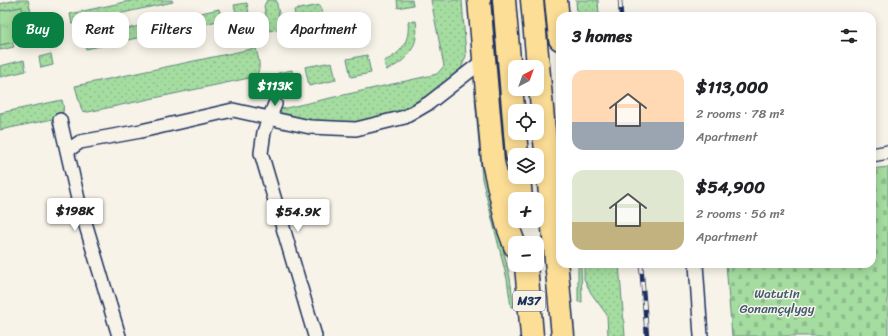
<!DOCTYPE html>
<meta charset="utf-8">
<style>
body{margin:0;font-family:Sriracha,sans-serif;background:#f6f6f6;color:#202124;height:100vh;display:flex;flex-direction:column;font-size:15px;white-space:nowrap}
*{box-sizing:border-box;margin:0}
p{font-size:13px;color:#757577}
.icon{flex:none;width:22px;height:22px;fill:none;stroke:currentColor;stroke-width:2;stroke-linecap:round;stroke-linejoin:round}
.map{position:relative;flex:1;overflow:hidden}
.drawer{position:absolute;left:556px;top:12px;width:320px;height:256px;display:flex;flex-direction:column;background:#fff;border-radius:12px;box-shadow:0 2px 10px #0003}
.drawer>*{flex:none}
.guide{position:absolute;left:12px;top:12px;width:380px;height:36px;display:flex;gap:8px}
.needle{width:26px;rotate:41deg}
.buttons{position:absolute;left:508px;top:60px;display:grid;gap:8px}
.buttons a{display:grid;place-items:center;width:36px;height:36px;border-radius:8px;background:#fff;box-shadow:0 2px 10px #0003;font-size:20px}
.price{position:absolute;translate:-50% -34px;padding:0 9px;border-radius:4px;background:#fff;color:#222;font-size:13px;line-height:26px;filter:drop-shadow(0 1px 2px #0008)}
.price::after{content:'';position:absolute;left:50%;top:24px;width:12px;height:9px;margin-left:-6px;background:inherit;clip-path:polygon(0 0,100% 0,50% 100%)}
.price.active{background:#0b8043;color:#fff}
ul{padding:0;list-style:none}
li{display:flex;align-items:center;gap:12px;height:100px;padding:0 16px}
li span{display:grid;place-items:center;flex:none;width:112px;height:80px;border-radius:12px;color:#555}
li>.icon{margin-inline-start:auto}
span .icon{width:48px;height:48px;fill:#fffc;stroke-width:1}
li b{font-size:17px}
h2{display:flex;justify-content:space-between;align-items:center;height:48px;padding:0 16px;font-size:17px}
.chip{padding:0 14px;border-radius:12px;background:#fff;box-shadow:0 2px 10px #0003;font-size:14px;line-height:36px}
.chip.active{background:#0b8043;color:#fff}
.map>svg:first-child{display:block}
.grass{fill:url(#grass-dots);stroke:#60867f}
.cemetery{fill:url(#cemetery-stones);stroke:#60867f}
.park{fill:url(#park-tufts);stroke:#60867f}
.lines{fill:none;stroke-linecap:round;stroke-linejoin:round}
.minor-casing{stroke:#1b2f5e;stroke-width:16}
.trunk-casing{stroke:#1b2f5e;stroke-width:25}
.minor{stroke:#f7f3e8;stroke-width:13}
.trunk{stroke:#fcde96;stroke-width:22}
.rail-casing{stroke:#1b2f5e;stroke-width:4.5}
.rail{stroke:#f7f3e8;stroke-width:3;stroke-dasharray:9;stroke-linecap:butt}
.labels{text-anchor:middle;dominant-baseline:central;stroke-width:3;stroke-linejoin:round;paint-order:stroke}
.shield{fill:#f7f3e8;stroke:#5d6a87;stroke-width:1}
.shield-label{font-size:12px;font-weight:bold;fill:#1b2f5e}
.park-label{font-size:13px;fill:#3e5a6e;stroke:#f7f3e8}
</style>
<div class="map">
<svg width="888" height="336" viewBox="0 0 888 336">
<defs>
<pattern id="grass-dots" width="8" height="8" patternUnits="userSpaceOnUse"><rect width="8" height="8" fill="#a5dca0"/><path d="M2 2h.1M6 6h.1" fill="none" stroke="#8dbd8c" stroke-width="1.8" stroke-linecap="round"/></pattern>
<pattern id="cemetery-stones" width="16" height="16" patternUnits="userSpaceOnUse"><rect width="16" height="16" fill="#a5dca0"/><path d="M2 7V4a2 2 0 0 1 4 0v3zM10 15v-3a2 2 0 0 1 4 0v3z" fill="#8dbd8c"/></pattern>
<pattern id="park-tufts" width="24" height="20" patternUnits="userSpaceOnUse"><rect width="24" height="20" fill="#a5dca0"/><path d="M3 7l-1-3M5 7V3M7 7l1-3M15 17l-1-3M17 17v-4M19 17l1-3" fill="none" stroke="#8dbd8c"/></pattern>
</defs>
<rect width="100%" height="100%" fill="#f7f3e8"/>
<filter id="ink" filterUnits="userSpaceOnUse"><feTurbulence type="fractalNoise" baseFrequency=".025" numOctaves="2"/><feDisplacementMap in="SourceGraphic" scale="8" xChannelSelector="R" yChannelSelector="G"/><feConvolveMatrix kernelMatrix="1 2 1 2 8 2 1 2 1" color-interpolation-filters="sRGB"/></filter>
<g filter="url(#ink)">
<!-- grass -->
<path class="grass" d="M16,0H28L36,33L41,32L43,41L19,46L18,41L28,39L21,7L0,11V4Z
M134,0H172L173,2L72,24L70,14Z
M267,0H276L282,28L269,31L264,6Z
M397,0H412L413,5L398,8Z
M431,0H462L466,56L458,76L403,116L342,125L284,118L276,113L277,110L437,74L444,66L443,61Z
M576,0H598L599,16H577Z
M247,3L249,14L237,16L234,5Z
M320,5L324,19L297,25L294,10Z
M219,9L222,20L195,26L192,15Z
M179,17L181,28L160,33L158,22Z
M416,21C420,44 408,62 386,70L384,61C402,54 410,40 408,22Z
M144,25L146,36L119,42L117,31Z
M103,34L105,45L86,49L84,38Z
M12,42L14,47L0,50V45Z
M256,48C258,58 263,70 254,77L88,112L82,111L75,86Z
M51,54L53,65L41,68L39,57Z
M367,55L371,73L351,77L347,59Z
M24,60L26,71L0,77V66Z
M332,62L336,80L309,86L305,67Z
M292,70L296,88L286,90L281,86L278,73Z
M475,98H478L486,178L510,278L514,307H511L507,279L482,179Z
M62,100C64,108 65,113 58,118L0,130V113Z
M578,264H581L582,302H578Z
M584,264H619L625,336H608L607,315L591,293L584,279Z"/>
<!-- cemetery -->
<path class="cemetery" d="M888,167V336H732L726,264H872V169Z"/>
<!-- park -->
<path class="park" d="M22,7L29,39L0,45V11Z"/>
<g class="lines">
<defs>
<path id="minor" d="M275,104L264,132L261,153L315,336
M60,120L78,199L119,336
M67,151L80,142L141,131L233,110L310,127L356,129L405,117L429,103L484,60
M872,155L888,152
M696,264L701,336"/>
<path id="trunk" d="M479,0L493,162L507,224L515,246
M504,0L515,132
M532,0L563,336
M556,0L560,39
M515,133L517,155
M519,177L521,199
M526,265L532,336"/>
</defs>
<!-- minor casing -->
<use href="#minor" class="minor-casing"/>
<!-- trunk casing -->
<use href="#trunk" class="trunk-casing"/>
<!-- minor -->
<use href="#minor" class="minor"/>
<!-- trunk -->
<use href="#trunk" class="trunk"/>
<defs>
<path id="rail" d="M620,0L621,16
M641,264L647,336"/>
</defs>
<!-- rail casing -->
<use href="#rail" class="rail-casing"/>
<!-- rail -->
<use href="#rail" class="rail"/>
</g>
</g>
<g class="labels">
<!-- shield labels -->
<rect class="shield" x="513" y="291" width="32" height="20" rx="3"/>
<g class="shield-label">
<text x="529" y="301">M37</text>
</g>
<!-- park labels -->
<g class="park-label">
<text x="777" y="293">Watutin<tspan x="777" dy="15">Gonamçylygy</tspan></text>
</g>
</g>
</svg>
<div class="buttons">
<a><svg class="needle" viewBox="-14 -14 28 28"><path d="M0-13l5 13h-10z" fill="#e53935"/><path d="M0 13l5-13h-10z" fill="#757577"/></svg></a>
<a><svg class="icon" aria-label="locate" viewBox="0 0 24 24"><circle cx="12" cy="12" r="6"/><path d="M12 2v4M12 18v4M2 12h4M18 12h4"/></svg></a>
<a><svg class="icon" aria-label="layers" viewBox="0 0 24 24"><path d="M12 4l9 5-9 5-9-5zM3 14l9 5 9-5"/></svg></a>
<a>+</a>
<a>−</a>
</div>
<b class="price active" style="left:275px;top:107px">$113K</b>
<b class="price" style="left:75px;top:232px">$198K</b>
<b class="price" style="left:298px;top:233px">$54.9K</b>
<div class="guide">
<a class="chip active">Buy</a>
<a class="chip">Rent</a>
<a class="chip">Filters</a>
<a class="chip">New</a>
<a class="chip">Apartment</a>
</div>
<section class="drawer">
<h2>3 homes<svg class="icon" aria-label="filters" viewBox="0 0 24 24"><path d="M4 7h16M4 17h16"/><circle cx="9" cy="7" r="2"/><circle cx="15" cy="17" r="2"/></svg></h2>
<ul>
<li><span style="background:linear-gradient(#ffd9b3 65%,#9aa5b1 0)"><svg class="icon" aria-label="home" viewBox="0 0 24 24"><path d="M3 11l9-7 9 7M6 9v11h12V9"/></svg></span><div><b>$113,000</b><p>2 rooms · 78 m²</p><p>Apartment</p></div></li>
<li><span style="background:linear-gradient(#dfe7d0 65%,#c2b280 0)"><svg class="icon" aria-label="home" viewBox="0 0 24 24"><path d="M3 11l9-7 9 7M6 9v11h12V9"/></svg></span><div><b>$54,900</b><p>2 rooms · 56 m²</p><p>Apartment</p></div></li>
</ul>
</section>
</div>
